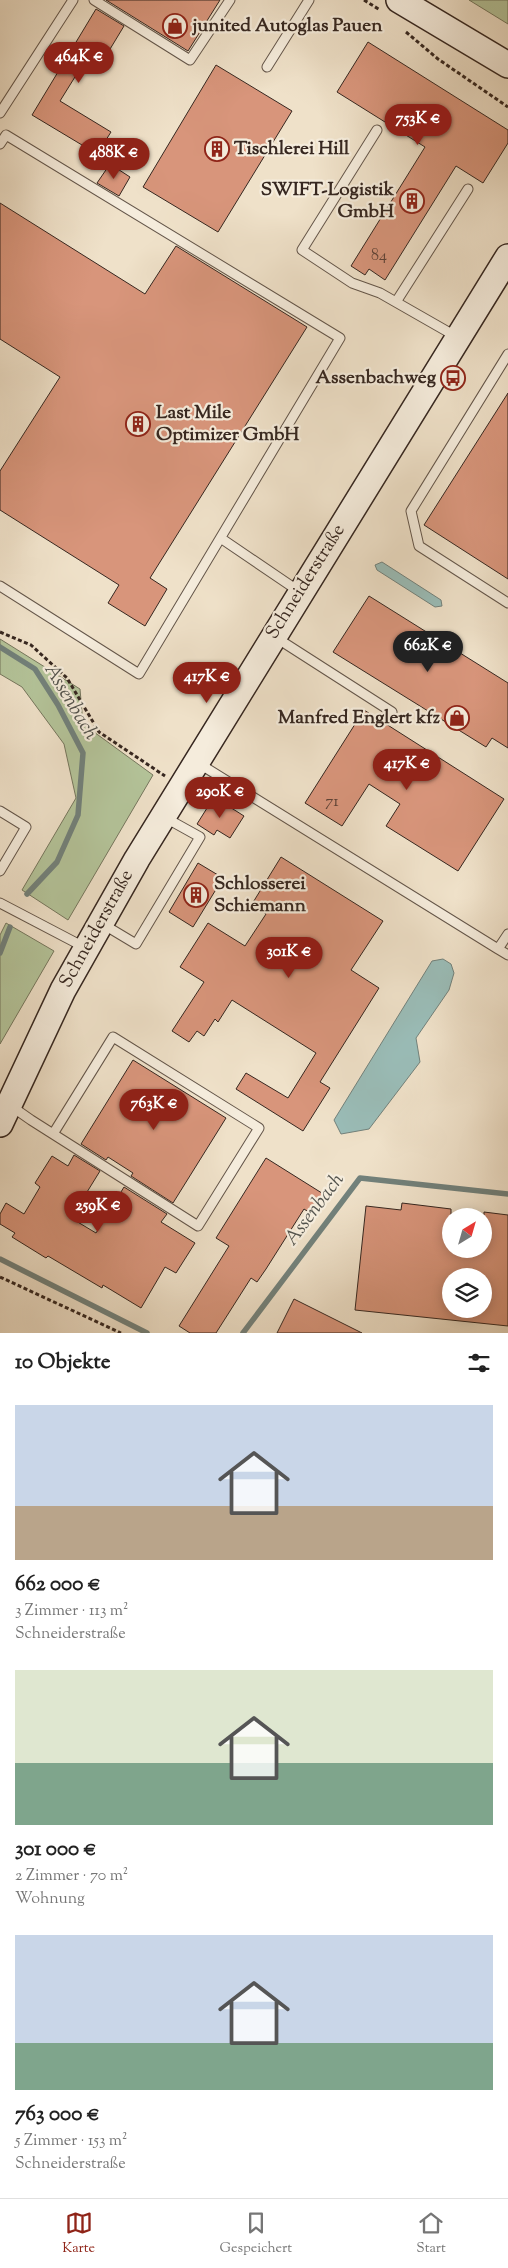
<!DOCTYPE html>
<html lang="de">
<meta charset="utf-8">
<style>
body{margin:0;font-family:"Sorts Mill Goudy",serif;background:#f6f6f6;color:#222;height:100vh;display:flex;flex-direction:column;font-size:19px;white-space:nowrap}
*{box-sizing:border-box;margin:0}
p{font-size:16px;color:#767676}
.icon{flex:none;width:28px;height:28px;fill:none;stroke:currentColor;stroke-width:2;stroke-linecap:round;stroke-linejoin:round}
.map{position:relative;height:1333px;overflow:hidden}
.drawer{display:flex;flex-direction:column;background:#fff;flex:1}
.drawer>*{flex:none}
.needle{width:32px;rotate:37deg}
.fabs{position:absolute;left:442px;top:1208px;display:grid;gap:10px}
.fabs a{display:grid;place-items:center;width:50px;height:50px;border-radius:50%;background:#fff;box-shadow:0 2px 12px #0003;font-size:25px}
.price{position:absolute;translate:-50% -42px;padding:0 11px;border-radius:18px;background:#8f2418;color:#fff;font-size:16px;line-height:32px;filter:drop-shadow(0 1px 2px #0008)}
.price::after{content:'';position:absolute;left:50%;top:30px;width:15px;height:11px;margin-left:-8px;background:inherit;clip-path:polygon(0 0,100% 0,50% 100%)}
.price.on{background:#222;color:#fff}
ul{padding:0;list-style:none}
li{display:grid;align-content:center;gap:10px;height:265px;padding:0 15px}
li span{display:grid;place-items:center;height:155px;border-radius:0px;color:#555}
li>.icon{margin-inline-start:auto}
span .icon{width:90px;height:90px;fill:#fffc;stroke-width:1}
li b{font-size:21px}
h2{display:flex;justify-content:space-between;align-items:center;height:60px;padding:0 15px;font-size:21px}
.dock{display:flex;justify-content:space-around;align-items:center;height:70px;border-top:1px solid #e0e0e0;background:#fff;font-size:14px;color:#767676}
.dock a{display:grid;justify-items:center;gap:2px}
.dock .on{color:#8f2418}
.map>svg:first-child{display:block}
.green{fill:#b4c49a;stroke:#75765d}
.water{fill:#9abdb8;stroke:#72817b}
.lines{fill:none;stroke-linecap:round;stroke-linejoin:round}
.stream{stroke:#72817b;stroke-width:5.5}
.building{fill:#d8957b;stroke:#362720;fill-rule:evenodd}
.lane-casing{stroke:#64564a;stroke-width:11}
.secondary-casing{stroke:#362720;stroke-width:28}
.path{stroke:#362720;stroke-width:3;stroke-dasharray:4 2.5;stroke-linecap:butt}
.lane{stroke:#f5ecdc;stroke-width:9}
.secondary{stroke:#f5ecdc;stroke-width:25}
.labels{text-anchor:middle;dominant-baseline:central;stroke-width:4.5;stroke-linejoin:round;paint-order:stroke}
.number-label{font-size:16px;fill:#5e4237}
.poi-label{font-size:19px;font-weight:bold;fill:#362720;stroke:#f5ecdc;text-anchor:start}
.street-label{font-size:19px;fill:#362720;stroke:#f5ecdc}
.water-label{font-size:20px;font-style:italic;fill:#54544e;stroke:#f5ecdc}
</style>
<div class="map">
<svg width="508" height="1333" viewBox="0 0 508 1333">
<rect width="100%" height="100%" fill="#efe1c9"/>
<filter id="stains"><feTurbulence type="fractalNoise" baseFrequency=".004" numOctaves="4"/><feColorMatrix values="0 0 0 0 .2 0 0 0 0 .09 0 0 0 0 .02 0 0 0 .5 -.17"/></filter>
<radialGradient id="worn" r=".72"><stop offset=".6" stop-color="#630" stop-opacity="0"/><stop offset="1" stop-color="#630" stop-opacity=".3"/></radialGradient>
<!-- green -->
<path class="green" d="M469,0H508V24Z
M0,639L80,689L83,724L153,775L68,920L22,890L76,798L64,744L22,687L0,674Z
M6,923L54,951L0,1044V935Z"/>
<!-- water -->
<path class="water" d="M382,562L441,600L442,606L435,607L377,570L375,565Z
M443,959L451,964L454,973L449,990L416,1038L420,1062L369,1129L341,1134L334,1120L432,961Z"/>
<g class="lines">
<!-- stream -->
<path class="stream" d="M0,647L35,669L58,705L83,753L78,815L57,862L27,894
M0,953L10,927
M0,1259L147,1333
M243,1333L360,1178L508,1194"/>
</g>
<!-- building -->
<path class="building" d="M106,0H220L188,51Z
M96,9L124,26L101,64L88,56L60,101L111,132L97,154L32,115Z
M368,42L508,130V143L483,183L456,166L385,280L369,269L365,275L351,266L425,147L337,92Z
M216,65L292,111L218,232L143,187Z
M110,164L130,177L119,196L97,183Z
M0,203L145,294L176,246L307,327L150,578L167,589L145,626L108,603L119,585L0,510V471L60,377L0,339Z
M508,393V579L424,525Z
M369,596L508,683V748L492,738L486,747L333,652Z
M364,710L504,799L458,871L386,826L400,804L369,784L342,826L305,803Z
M214,797L244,816L230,838L217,830L214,835L197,824Z
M281,857L383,921L351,970L379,988L320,1082L330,1088L303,1131L236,1089L246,1073L288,1098L316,1053L232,1000L218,1022L215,1019L204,1036L197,1031L189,1042L172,1031L204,982L180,967L208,923L245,946L266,914L252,904Z
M198,863L223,878L193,927L169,912Z
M133,1060L226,1118L173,1203L131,1176L133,1173L108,1157L106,1160L81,1144Z
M74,1155L100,1171L71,1218L96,1233L124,1187L167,1214L161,1222L195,1243L176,1273L165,1267L141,1308L103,1285L102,1288L48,1256L46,1258L12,1237L15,1233L0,1224V1214L6,1203L24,1214L40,1187L35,1183L52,1156L68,1166Z
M266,1158L325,1195L313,1215L304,1209L266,1269L257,1282L251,1278L216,1333H190L179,1326L229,1246L216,1238Z
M402,1203L451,1209V1249H484V1212L508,1215V1326L355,1310L366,1206L401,1210ZM451,1276H484V1309H451Z
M294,1299L362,1333H277Z"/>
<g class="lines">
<defs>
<path id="lane" d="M94,0L190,60L230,0
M267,67L309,0
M0,113L73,0
M377,130L302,250L352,283L380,293L457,337
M0,144L6,135L340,338L139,674L0,586
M396,302L468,189
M508,354L411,511L419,546L508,603
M222,539L300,592
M275,637L392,712
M198,763L498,949
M0,811L26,827L0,871
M0,903L86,948
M101,923L136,944L200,837L164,817
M508,934L498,949L508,955
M11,1106L31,1120L198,1226L259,1128L113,1037L53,1134"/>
<path id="secondary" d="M399,0L508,65
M0,1124L63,990L137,859L508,257"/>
</defs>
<!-- lane casing -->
<use href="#lane" class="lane-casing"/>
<!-- secondary casing -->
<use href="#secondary" class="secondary-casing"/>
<!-- path -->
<path class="path" d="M364,0L380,10
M406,32L438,59L508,107
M0,632L31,645L67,678L99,732L165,776
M0,1277L121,1333"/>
<!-- lane -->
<use href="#lane" class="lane"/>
<!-- secondary -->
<use href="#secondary" class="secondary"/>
</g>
<!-- icons -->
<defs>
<symbol id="shop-ring" viewBox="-11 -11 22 22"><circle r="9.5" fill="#f5ecdc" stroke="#8f2418" stroke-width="1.5"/><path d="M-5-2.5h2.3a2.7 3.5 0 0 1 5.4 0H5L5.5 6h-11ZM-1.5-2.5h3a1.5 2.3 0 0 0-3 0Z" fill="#8f2418"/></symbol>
<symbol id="building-ring" viewBox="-11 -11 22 22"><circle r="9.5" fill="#f5ecdc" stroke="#8f2418" stroke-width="1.5"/><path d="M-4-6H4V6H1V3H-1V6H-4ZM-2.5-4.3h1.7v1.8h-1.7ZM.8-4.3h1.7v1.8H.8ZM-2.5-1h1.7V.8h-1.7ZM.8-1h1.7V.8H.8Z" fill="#8f2418"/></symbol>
<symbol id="bus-ring" viewBox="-11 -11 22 22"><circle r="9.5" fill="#f5ecdc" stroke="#8f2418" stroke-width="1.5"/><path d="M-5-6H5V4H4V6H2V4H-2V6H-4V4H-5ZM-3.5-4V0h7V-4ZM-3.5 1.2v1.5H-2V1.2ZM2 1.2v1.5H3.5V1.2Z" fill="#8f2418"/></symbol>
</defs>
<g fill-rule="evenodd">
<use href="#shop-ring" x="161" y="12" width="28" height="28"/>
<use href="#building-ring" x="203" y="135" width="28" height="28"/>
<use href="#building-ring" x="398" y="187" width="28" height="28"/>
<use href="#bus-ring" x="439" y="364" width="28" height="28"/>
<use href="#building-ring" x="124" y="410" width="28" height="28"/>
<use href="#shop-ring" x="443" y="704" width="28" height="28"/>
<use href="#building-ring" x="182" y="881" width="28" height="28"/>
</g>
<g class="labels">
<!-- number labels -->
<g class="number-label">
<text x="379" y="256">84</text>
<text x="332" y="802">71</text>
</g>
<!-- poi labels -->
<g class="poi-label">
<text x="192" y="26">junited Autoglas Pauen</text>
<text x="234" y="149">Tischlerei Hill</text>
<text x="394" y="190" text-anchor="end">SWIFT-Logistik<tspan x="394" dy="22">GmbH</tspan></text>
<text x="436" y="378" text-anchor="end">Assenbachweg</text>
<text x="156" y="413">Last Mile<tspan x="156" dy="22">Optimizer GmbH</tspan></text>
<text x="440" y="718" text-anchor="end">Manfred Englert kfz</text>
<text x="214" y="884">Schlosserei<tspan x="214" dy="22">Schiemann</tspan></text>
</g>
<!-- street labels -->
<g class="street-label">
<text transform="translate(306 582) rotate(-58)">Schneiderstraße</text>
<text transform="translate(97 929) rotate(-61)">Schneiderstraße</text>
</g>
<!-- water labels -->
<g class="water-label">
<text transform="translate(70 702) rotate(59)">Assenbach</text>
<text transform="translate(315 1210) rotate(-53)">Assenbach</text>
</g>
</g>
<rect width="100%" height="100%" filter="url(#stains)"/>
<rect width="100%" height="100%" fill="url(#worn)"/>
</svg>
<div class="fabs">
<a><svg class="needle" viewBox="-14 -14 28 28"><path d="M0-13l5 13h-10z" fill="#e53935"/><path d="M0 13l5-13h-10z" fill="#767676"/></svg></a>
<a><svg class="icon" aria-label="layers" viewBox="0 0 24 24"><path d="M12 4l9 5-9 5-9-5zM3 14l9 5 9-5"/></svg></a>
</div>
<b class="price" style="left:79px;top:84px">464K €</b>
<b class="price" style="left:418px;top:146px">753K €</b>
<b class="price" style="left:114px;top:180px">488K €</b>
<b class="price on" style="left:428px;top:673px">662K €</b>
<b class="price" style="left:207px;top:704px">417K €</b>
<b class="price" style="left:407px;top:791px">417K €</b>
<b class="price" style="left:220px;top:819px">290K €</b>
<b class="price" style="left:289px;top:979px">301K €</b>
<b class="price" style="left:154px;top:1131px">763K €</b>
<b class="price" style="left:98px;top:1233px">259K €</b>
</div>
<section class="drawer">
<h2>10 Objekte<svg class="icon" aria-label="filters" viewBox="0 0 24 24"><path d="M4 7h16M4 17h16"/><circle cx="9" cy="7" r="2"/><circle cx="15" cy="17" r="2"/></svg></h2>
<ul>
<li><span style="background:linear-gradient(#c9d6e8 65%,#b9a48a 0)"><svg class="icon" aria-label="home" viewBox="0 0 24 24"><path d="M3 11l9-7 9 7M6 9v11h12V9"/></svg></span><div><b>662 000 €</b><p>3 Zimmer · 113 m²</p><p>Schneiderstraße</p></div></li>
<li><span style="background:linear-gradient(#dfe7d0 60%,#7fa58c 0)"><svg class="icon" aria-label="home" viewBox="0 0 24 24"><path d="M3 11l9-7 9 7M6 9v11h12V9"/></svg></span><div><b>301 000 €</b><p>2 Zimmer · 70 m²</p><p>Wohnung</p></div></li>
<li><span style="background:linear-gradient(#c9d6e8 70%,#7fa58c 0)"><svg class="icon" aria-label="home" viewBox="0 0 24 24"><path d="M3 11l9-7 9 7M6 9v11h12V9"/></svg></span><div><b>763 000 €</b><p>5 Zimmer · 153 m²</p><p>Schneiderstraße</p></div></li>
</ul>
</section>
<nav class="dock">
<a class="on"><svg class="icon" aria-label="map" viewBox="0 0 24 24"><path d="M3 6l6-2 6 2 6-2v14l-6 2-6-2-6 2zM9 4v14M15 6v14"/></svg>Karte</a>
<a><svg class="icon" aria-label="saved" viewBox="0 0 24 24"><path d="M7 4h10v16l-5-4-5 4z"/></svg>Gespeichert</a>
<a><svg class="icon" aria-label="home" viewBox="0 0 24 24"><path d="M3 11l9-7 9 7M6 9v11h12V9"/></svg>Start</a>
</nav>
